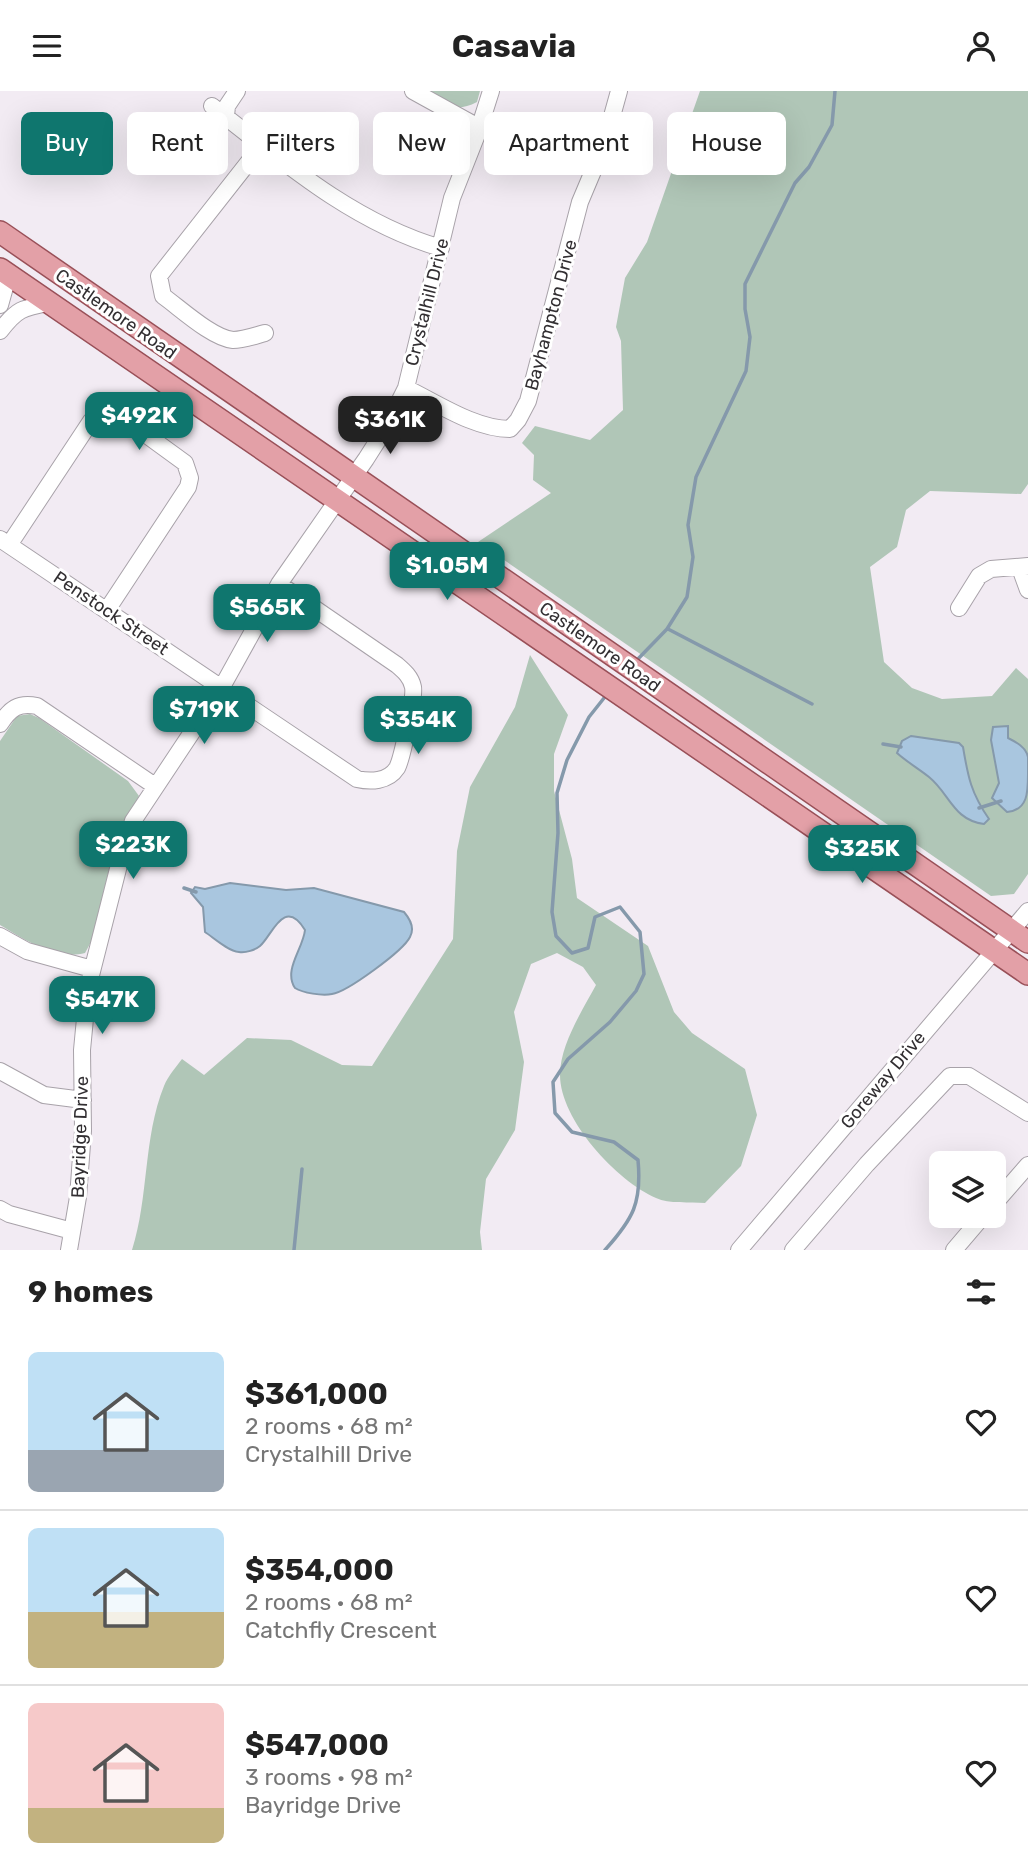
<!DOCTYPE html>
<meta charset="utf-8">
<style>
body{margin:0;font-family:Rubik,sans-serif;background:#f6f6f6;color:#222;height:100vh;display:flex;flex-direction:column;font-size:26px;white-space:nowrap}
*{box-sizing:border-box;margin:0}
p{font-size:23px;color:#767676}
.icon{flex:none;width:38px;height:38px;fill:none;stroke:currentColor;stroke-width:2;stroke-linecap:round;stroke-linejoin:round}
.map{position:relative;height:1159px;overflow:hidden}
.side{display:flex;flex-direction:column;background:#fff;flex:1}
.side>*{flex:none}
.hud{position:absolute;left:21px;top:21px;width:987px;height:63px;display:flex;gap:14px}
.fabs{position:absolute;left:929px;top:1060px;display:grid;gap:14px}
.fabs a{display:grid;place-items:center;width:77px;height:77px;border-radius:10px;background:#fff;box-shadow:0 7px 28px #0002;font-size:35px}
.price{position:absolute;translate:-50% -60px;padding:0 16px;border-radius:14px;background:#0f766e;color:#fff;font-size:23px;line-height:46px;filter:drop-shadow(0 2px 4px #0008)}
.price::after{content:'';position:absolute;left:50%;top:42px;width:21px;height:16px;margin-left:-10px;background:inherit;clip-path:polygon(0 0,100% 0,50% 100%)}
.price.active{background:#222;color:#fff}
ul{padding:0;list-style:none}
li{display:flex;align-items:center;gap:21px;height:175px;padding:0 28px}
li+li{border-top:2px solid #e0e0e0}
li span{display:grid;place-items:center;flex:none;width:196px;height:140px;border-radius:10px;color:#555}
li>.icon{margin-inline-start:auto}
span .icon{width:84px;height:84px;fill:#fffc;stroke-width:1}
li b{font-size:30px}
h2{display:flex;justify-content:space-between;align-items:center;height:84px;padding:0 28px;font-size:30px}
.tag{padding:0 24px;border-radius:10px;background:#fff;box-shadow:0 7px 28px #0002;font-size:24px;line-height:63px}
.tag.active{background:#0f766e;color:#fff}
header{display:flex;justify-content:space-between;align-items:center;height:91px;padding:0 28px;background:#fff;font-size:32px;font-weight:700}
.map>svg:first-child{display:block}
.green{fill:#b0c6b7}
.water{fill:#a9c6df;stroke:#8599ab;stroke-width:2}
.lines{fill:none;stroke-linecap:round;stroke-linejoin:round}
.stream{stroke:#8599ab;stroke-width:3.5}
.minor-casing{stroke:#a8a2a9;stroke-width:18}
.major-casing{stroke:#995058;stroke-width:24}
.minor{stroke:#fff;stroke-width:16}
.major{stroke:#e3a0a7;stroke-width:21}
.labels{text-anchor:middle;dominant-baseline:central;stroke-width:6;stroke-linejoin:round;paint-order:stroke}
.street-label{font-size:18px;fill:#322f32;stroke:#fff}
</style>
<header><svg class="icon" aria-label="menu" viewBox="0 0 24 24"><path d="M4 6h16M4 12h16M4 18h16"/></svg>Casavia<svg class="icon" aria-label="person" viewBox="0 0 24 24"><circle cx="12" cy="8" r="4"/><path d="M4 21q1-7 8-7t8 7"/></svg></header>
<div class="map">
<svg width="1028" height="1159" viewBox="0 0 1028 1159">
<rect width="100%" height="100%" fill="#f2ebf3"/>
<!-- green -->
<path class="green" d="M426,0H480L477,11C454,23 445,13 426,0Z
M700,0H1028V393L1021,403L930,400L906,419L897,456L870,476L884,571L912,597L942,608L992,605L1016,577L1028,588V783L1014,803L991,805L478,451L551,402L533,389L534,364L522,352L535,335L590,349L623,319L621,250L616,236L625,187L647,151Z
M530,564L568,624L554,663V700L572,768L577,807L648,855L674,921L692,942L745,978L757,1024L741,1075L705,1112C690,1111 669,1113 656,1107C617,1090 560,1029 560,984C560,954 582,920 596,894L583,876L557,862L531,873L514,921L524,971L515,1039L486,1088L480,1141L482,1159H132C149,1106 143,1047 164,995C168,985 176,976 182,968L204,984L247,947L291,949L342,974L372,975L453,848L457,760L470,696L515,616Z
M30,623L39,627L128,690L139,705L118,743L91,851L85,862C56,870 24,848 0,834V650L17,625Z"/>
<!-- water -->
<path class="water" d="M1008,635V647C1016,651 1026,656 1028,666C1028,671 1028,678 1028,683C1028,701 1028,719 1007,721L992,707L999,692L991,649L993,636Z
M911,645L959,652L963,656C968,686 971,702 989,728L984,733C953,729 950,703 929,686C919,678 907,671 897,662L902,650Z
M230,792L286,799L314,797L404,821C410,828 415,837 410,846C403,860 347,901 332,903C322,905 303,902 295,897C283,879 303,858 305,839C284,805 272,845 260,855C255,859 246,862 239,861C228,860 214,847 205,841L203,816L191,802L195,796L205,798Z"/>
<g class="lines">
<!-- stream -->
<path class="stream" d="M668,538L812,613
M636,570L667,538L687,506L693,466L688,434L696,386L746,280L750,246L745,218V193L795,92L809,76L832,34L835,0
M883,653L901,656
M979,717L1001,710
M184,797L196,801
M294,1159L302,1078
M605,1159C633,1128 642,1112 638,1069L614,1051L572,1041L555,1022L553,991L568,968L610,931L636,900L644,883L640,841L620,816L595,826L588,857L572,862L556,845L552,821L558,742L557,702L567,669L589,626L608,602"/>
<defs>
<path id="minor" d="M413,0L480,37
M212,15C282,70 354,132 441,157
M226,25L227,15L237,0
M262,54L159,185L163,205C180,217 212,247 233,249C243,249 254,245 265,242
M0,214L5,196L0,178
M0,240C17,218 22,217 49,212
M406,297C437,312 475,338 510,338L518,329L528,310L580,111L604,54L619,0
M0,448L357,688C370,691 388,691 397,677C402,668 415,606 413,596C411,586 404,580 397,574L279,493
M9,454L91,330L103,322L115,321L185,372L190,387L188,396L107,519
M1020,477L1028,499
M959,517L979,485L991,478L1028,475
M0,633C10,618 18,611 37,615L155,695
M0,845L27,860L92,878
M0,980L44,1004L83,1009
M994,1113L1028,1074
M0,1118L9,1123L72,1140
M69,1159L78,1106L83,1040L82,959L88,896L119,774L133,730L222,596L279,493L366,368L387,335L406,297L452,107L478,41L491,0
M739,1159L1028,820
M793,1159L867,1073L950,985H969L1028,1022
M954,1159L983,1125"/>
<path id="major" d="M0,141L1028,851
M0,178L1028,883"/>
</defs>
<!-- minor casing -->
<use href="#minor" class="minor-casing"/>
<!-- major casing -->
<use href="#major" class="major-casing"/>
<!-- minor -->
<use href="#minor" class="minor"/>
<!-- major -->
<use href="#major" class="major"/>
</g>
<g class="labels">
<!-- street labels -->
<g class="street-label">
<text transform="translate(427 211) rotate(-76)">Crystalhill Drive</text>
<text transform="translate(116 223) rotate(35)">Castlemore Road</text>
<text transform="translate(551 224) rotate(-75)">Bayhampton Drive</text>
<text transform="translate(111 522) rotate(34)">Penstock Street</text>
<text transform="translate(600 556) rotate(35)">Castlemore Road</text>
<text transform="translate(883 989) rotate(-50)">Goreway Drive</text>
<text transform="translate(80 1046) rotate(-88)">Bayridge Drive</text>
</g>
</g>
</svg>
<div class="fabs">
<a><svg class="icon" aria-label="layers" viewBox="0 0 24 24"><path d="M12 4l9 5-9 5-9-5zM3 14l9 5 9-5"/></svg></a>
</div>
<b class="price" style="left:139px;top:361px">$492K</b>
<b class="price active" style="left:390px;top:365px">$361K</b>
<b class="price" style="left:447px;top:511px">$1.05M</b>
<b class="price" style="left:267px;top:553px">$565K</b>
<b class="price" style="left:204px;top:655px">$719K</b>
<b class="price" style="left:418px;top:665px">$354K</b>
<b class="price" style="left:133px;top:790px">$223K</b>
<b class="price" style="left:862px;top:794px">$325K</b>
<b class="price" style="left:102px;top:945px">$547K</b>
<div class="hud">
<a class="tag active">Buy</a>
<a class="tag">Rent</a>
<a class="tag">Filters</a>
<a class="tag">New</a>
<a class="tag">Apartment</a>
<a class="tag">House</a>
</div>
</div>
<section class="side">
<h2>9 homes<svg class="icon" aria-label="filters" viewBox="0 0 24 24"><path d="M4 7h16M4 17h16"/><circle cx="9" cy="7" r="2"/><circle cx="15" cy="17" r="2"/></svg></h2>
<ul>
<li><span style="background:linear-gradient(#bfe0f5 70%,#9aa5b1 0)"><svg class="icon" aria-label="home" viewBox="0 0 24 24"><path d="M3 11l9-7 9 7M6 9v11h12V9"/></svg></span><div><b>$361,000</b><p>2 rooms · 68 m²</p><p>Crystalhill Drive</p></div><svg class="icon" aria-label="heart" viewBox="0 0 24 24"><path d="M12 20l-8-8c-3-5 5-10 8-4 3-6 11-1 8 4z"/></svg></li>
<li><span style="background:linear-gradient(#bfe0f5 60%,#c2b280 0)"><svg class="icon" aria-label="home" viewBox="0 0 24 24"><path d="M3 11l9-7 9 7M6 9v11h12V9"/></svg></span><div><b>$354,000</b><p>2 rooms · 68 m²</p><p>Catchfly Crescent</p></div><svg class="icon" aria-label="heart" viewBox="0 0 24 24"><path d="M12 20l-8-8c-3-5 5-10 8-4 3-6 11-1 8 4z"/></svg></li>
<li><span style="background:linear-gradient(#f6c9c9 75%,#c2b280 0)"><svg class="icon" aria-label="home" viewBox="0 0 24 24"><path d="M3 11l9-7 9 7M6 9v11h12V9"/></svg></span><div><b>$547,000</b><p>3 rooms · 98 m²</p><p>Bayridge Drive</p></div><svg class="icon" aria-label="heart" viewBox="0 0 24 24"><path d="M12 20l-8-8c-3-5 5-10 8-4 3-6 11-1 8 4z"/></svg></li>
</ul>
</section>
